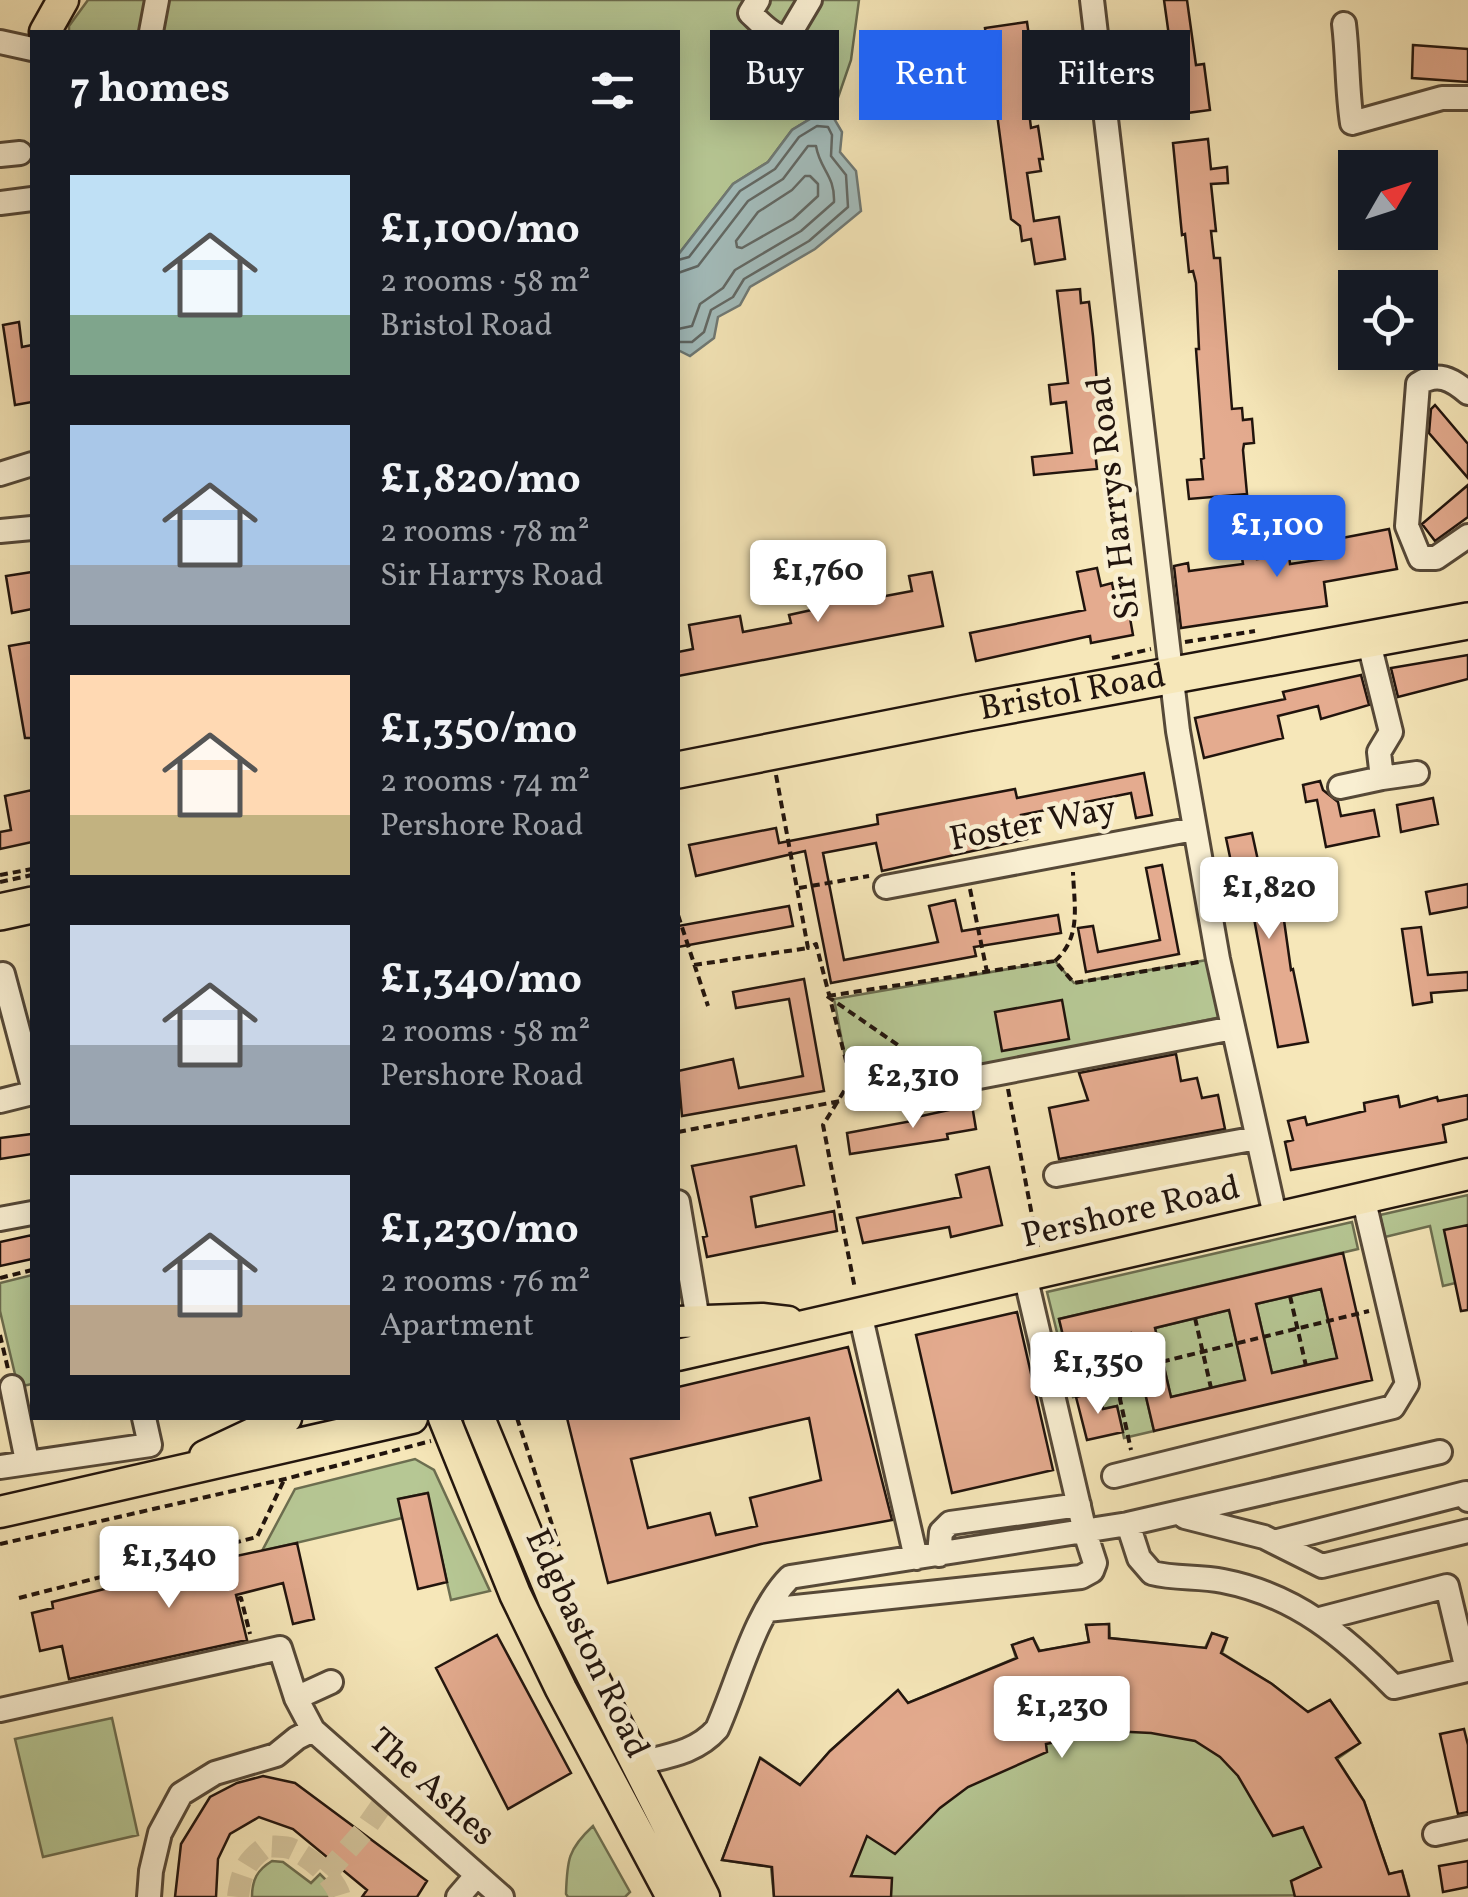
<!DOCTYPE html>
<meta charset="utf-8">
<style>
body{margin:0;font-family:Vollkorn,serif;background:#242831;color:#f1f3f6;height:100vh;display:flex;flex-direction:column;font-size:38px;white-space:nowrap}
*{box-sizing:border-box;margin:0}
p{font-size:32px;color:#9ea1a6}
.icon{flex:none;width:55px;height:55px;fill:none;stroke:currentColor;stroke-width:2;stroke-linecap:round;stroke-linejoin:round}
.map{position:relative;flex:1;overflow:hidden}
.drawer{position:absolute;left:30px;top:30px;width:650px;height:1390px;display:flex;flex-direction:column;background:#171b24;border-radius:0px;box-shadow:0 5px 25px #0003}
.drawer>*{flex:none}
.guide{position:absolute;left:710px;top:30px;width:608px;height:90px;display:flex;gap:20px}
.needle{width:65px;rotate:51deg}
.tools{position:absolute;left:1338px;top:150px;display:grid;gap:20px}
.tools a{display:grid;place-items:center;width:100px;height:100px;border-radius:0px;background:#171b24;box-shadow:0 5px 25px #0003;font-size:50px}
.price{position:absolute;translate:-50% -85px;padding:0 22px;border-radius:10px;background:#fff;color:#222;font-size:32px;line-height:65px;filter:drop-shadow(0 2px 5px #0008)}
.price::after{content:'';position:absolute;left:50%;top:60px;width:30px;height:22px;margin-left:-15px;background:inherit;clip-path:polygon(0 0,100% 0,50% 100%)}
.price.on{background:#2563eb;color:#fff}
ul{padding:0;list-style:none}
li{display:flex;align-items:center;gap:30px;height:250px;padding:0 40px}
li span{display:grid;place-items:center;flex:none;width:280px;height:200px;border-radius:0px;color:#555}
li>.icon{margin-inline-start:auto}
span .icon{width:120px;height:120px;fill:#fffc;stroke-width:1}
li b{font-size:42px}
h2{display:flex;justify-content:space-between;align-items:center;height:120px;padding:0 40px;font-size:42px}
.chip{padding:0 35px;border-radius:0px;background:#171b24;box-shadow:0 5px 25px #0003;font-size:35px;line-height:90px}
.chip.on{background:#2563eb;color:#fff}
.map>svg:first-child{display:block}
.green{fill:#b6c794;stroke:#6c6e50;stroke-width:2.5}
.water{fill:#a3bcbb;stroke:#6f7975;stroke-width:2.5}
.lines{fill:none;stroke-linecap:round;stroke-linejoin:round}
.shore{stroke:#626864;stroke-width:2.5}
.building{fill:#e4ab8f;stroke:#21140d;stroke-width:2.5;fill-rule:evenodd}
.minor-tunnel{stroke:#d6c79f;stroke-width:22;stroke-dasharray:22 11;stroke-linecap:butt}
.minor-casing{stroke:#564938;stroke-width:28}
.major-casing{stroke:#21140d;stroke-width:35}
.highway-casing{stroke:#21140d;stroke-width:40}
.path{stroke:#21140d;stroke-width:4;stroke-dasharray:8 5;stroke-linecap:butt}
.minor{stroke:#f9efd2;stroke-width:22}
.major{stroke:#f6e7b9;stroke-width:30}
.highway{stroke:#f6e7b9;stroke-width:35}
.labels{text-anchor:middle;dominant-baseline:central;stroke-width:9;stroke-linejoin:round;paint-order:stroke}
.street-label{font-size:35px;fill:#21140d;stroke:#f9efd2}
</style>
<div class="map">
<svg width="1468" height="1897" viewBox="0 0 1468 1897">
<rect width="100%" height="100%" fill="#f6e7b9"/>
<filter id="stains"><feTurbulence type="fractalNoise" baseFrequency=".002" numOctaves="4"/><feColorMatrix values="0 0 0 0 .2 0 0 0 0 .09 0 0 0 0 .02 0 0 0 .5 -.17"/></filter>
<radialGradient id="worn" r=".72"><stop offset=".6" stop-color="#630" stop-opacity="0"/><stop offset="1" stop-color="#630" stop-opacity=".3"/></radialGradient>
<!-- green -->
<path class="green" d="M88,0H859L851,60L832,115L815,116L792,130L768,162L733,184L678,255V32H69V26Z
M1207,960L1221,1017L1002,1062L849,1078L834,999L1055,961L1074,983Z
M1468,1195V1280L1443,1286L1430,1226L1385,1237L1380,1215Z
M1352,1222L1358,1249L1059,1319L1066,1348L1131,1333L1154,1431L1124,1438L1117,1406L1103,1409L1099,1392L1073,1397L1047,1292Z
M32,1275V1384L18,1387L0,1311V1283Z
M1321,1289L1337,1358L1272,1373L1256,1304Z
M1229,1310L1245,1380L1171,1397L1155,1328Z
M415,1459L434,1470L490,1591L451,1600L427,1493L399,1499L402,1518L262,1551L295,1489Z
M1109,1624L1110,1638L1205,1648L1212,1633L1227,1638L1222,1653L1272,1684L1307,1712L1330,1700L1360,1743L1337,1759L1364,1801L1389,1874L1402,1871L1409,1895L774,1897L771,1867L722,1860L761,1758L800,1785L830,1751L898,1690L908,1703L1016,1658L1012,1645L1033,1638L1040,1651L1089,1642L1086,1625Z
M112,1718L138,1835L43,1857L15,1739Z
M593,1826L630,1892L625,1897H568L566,1894C567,1860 568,1849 593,1826Z
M272,1861L283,1862L311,1883L320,1874L328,1882L333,1897H252C252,1880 257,1870 272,1861Z"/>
<!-- water -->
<path class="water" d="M832,115L842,132L840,152L856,171L861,211L815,249L750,287L740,305L718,317L714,338L690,356L678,350V255L733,184L768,162L792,130L815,116Z"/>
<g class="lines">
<!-- shore -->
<path class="shore" d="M805,176H810L818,184V196L793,219L742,248L737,247L736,241L758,212L792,190Z
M678,260L689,257L740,191L775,169L799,137L817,126L828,127L832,135L831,156L846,175L848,207L809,241L744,279L733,297L711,310L704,332L692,342H678
M678,273L698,266L748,201L783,179L808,146H816C820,170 835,175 834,202L801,231L735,270L723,288L700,304L692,326L678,329"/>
</g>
<!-- building -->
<path class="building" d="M1164,0H1187L1196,65L1204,64L1210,110L1187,113L1186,99L1178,101Z
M1027,22L1035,78L1025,79L1031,128L1038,126L1043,159H1039L1041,171L1027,173L1034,221L1059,217L1065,259L1035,264L1031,239L1022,241L1020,226L1011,219L997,114L987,115L984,93L994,92L985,28Z
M1413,45L1468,49V82L1412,78Z
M1208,139L1211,169L1227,167L1228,183L1211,184L1216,231H1211L1214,258H1220L1232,409L1242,408L1243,420L1252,419L1254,443L1244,444L1243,450L1247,494L1189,499L1187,480L1203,479L1201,459L1204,458L1196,349H1199L1196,283L1193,271L1189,272L1185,234L1182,235L1173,143Z
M1080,289L1081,303L1089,302L1093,336L1102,442L1094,443L1097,469L1034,475L1032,457L1072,453L1066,402L1051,404L1049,385L1068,383L1057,291Z
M19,322L22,347L32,345V402L15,405L3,325Z
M1435,405L1468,444V478L1429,433L1431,409Z
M1468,485V517L1435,541L1422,524Z
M1389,529L1397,569L1324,582L1327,606L1181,628L1174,566L1188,563L1189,571L1243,564L1240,545L1255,543L1257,559L1289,555L1290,564L1324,559L1321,542Z
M874,566L880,597L912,591L909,576L932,572L943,626L678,676V652L693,649L689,625L740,616L743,632L791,623L789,615L816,609L815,604L840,599L837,576Z
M1097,568L1101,586L1112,583L1116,603L1127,601L1133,635L1091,643L1090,636L976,661L970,633L1085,610L1077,572Z
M32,572V609L12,613L6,576Z
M32,642V738H25L9,646Z
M1468,655V679L1398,697L1391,668Z
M1361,675L1369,705L1321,719L1318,706L1278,716L1283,738L1204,758L1195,718L1285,699L1283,692Z
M1144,773L1152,815L1136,818L1131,793L1021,815L1027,839L882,871L876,843L823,853L844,960L938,942L929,906L955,900L962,931L1058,915L1061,933L974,947L976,956L831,983L805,851L696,876L689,845L776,828L779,843L878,824L877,815L1015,789L1017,798Z
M1320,781L1323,790L1338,802L1341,816L1374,810L1379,836L1326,847L1317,800L1306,802L1303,785Z
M32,790V842L0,849V832L11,830L5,796Z
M1433,798L1438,824L1401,832L1397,805Z
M1252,833L1267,902L1281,899L1291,970L1293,969L1308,1042L1278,1047L1250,897L1239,900L1226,838Z
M1162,865L1179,954L1086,972L1078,928L1093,926L1098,952L1160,940L1146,868Z
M1468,884V907L1430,914L1426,892Z
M789,906L793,926L678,947V926Z
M1421,927L1428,975L1468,972V990L1431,993L1432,1002L1413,1005L1402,929Z
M804,979L824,1091L682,1116L678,1071L733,1059L739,1088L803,1076L789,999L736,1008L733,992Z
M1062,1000L1069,1039L1002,1051L995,1012Z
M1176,1054L1181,1081L1197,1078L1202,1098L1218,1095L1225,1129L1059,1159L1049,1108L1088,1100L1079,1073Z
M1468,1095V1119L1443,1125L1446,1142L1291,1170L1285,1142L1293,1140L1288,1121L1305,1117L1307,1125L1365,1111L1364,1103L1398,1096L1400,1107L1437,1097L1438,1101Z
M972,1105L976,1129L947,1134L948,1139L850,1154L847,1133L912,1121V1118Z
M32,1134V1154L0,1159V1138Z
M796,1146L804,1185L751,1197L756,1227L834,1211L837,1231L707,1257L703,1237L707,1236L692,1166Z
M989,1167L1002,1225L951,1237L949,1227L863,1243L857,1218L961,1197L956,1175Z
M1468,1225V1310L1461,1311L1444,1230Z
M32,1235V1259L0,1266V1242Z
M1343,1253L1372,1380L1154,1431L1131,1333L1066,1348L1059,1319ZM1321,1289L1337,1358L1272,1373L1256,1304ZM1229,1310L1245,1380L1171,1397L1155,1328Z
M1017,1312L1053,1470L952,1493L916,1335Z
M848,1347L892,1520L761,1544L608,1583L567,1418H678V1387ZM809,1418L821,1480L750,1498L757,1526L716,1535L710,1513L648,1528L631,1459Z
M1099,1391L1103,1409L1117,1406L1123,1432L1087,1440L1076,1397Z
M428,1493L447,1582L418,1589L398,1499Z
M297,1543L314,1619L293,1624L283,1583L236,1595L247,1640L69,1679L62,1646L40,1651L32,1613L53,1608L52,1602L181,1570L178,1557L210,1550L213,1561Z
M1109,1624V1638L1206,1648L1212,1633L1227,1638L1221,1653L1272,1684L1308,1712L1330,1700L1360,1743L1336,1758L1364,1801L1389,1874L1402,1871L1409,1897H1295L1291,1881L1321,1867L1303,1827L1273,1836L1238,1776L1220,1757L1195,1741L1151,1733L1110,1731L1046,1744L1047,1752L968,1787L940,1808L895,1854L867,1836L851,1876L892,1878L891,1897H774L772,1867L722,1860L760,1758L800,1785L830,1751L898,1690L908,1703L1017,1658L1012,1645L1033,1638L1039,1651L1089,1642L1086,1625Z
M497,1635L571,1773L508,1809L436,1668Z
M1464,1729L1468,1745V1812L1458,1814L1440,1734Z
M263,1776L295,1783L427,1881L417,1897H362L367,1890L293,1829L259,1817L230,1834L218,1859L216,1897H175L181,1844L210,1797L237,1783Z
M1468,1861V1887L1443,1892L1439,1866Z"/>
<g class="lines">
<!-- minor-tunnel -->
<path class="minor-tunnel" d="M326,1874L363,1832L389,1795
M238,1897C241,1872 246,1861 267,1846C274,1847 285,1846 292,1849C310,1857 336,1879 340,1897"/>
<defs>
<path id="minor" d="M758,0L750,13C761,23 774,39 788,37L810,0
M1092,0L1178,731L1218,959L1276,1220
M1344,24C1348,57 1347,90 1352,123L1442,98H1468
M151,32L157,0
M0,42L32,49
M0,155L20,153
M0,203L32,199
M1468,393C1452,379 1437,371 1418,384L1407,526L1420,558H1436L1468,536
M0,474L32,464
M0,531L32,528
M1382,778L1417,773
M1340,787L1382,778L1379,752L1391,732L1368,639
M886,887L1194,829
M3,974L32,1083
M872,1096L924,1076L957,1080L979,1077L1233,1028
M0,1101L32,1093
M1056,1175L1257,1138
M678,1202L698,1320
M0,1219L32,1213
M860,1313L916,1558
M12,1387L27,1461
M0,1467L150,1445L144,1418
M1114,1476L1393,1407L1407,1384L1363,1197
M1185,1517L1264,1537L1322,1566L1468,1531
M1128,1524L1440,1452
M1274,1542L1466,1493L1468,1500
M939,1555L941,1532L950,1523L1079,1505
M767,1610L1081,1577L1092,1571L1095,1563L1085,1532L1025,1275
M296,1698L331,1682
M0,1710L280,1648L296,1698L313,1730L502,1897
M636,1764C667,1756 696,1753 717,1729C738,1682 755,1612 790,1577L1128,1524L1139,1558L1152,1573C1175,1579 1199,1576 1223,1581C1295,1595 1344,1636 1394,1687L1467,1670L1447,1586L1320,1619
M1435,1834L1468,1827
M149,1897L151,1871L160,1833L181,1794L215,1773L276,1755L297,1738L313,1730
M458,1897L476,1876"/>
<path id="major" d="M45,32L63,0
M678,1322L762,1319L788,1322
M678,1355L1468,1174
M444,1418L515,1594L561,1689L672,1897
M479,1418L554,1600L704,1897
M205,1456L286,1418
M0,1512L412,1418"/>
<g id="highway">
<path id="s1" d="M678,770L967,713L1468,621"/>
<path d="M0,912L32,905"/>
</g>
</defs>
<!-- minor casing -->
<use href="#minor" class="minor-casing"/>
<!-- major casing -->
<use href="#major" class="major-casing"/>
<!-- highway casing -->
<use href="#highway" class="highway-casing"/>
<!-- path -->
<path class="path" d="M1185,642L1255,631
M1112,658L1151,649
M776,775L808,948L816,944L851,1080L823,1125L855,1289
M0,875L32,869
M0,882L32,875
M799,888L869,876
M970,889L987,972
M678,915L708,1006
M1055,961C1082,937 1074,905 1073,872
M694,965L808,948
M827,996L918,1059
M828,996L1055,961L1074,983L1199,962
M1008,1089L1038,1247
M678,1132L840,1101
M0,1278L32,1270
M1290,1296L1306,1366
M1195,1318L1211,1388
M0,1335L8,1369
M1065,1353L1106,1343L1124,1371
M1124,1371L1369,1311
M1124,1371L1120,1399L1131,1450
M517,1418L559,1546
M0,1544L285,1479L431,1441
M19,1598L257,1537L284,1480
M237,1599L241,1598L250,1634"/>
<!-- minor -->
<use href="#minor" class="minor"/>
<!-- major -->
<use href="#major" class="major"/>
<!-- highway -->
<use href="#highway" class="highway"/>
</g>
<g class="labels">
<!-- street labels -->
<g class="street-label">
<text transform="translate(1115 498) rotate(-97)">Sir Harrys Road</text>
<text stroke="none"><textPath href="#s1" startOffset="402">Bristol Road</textPath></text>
<text transform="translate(1033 825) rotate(-11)">Foster Way</text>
<text transform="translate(1131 1213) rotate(-13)">Pershore Road</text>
<text transform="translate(586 1644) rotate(65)">Edgbaston Road</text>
<text transform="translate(431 1788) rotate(42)">The Ashes</text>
</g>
</g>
<rect width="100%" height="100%" filter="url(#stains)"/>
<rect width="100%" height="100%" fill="url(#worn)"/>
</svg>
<div class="tools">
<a><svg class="needle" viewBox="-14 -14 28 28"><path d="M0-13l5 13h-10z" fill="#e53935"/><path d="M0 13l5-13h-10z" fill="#9ea1a6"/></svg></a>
<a><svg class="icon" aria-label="locate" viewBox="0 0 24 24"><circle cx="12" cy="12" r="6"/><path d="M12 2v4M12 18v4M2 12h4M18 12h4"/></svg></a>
</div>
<b class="price on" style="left:1277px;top:580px">£1,100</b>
<b class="price" style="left:818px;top:625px">£1,760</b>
<b class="price" style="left:1269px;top:942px">£1,820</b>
<b class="price" style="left:913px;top:1131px">£2,310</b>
<b class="price" style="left:1098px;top:1417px">£1,350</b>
<b class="price" style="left:169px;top:1611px">£1,340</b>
<b class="price" style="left:1062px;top:1761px">£1,230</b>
<div class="guide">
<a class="chip">Buy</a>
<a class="chip on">Rent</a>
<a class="chip">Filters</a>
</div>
<section class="drawer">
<h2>7 homes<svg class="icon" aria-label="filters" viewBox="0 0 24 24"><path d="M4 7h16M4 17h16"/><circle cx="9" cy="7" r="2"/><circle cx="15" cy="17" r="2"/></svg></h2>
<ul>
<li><span style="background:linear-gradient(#bfe0f5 70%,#7fa58c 0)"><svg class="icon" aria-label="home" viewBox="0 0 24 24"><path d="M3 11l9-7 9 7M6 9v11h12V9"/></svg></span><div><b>£1,100/mo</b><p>2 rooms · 58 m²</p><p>Bristol Road</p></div></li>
<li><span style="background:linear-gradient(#a9c7e8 70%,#9aa5b1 0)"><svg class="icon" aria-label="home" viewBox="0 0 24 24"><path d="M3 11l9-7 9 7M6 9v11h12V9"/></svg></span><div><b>£1,820/mo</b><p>2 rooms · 78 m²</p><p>Sir Harrys Road</p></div></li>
<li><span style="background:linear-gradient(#ffd9b3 70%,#c2b280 0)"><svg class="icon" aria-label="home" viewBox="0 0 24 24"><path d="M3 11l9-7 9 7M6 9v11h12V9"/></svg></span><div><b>£1,350/mo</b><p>2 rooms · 74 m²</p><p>Pershore Road</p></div></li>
<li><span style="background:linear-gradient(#c9d6e8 60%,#9aa5b1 0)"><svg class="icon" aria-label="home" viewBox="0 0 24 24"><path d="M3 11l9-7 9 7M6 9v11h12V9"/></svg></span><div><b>£1,340/mo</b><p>2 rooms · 58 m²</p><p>Pershore Road</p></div></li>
<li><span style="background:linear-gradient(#c9d6e8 65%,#b9a48a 0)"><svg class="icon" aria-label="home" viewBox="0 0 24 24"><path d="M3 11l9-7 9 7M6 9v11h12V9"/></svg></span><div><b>£1,230/mo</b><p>2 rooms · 76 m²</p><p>Apartment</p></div></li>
</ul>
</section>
</div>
